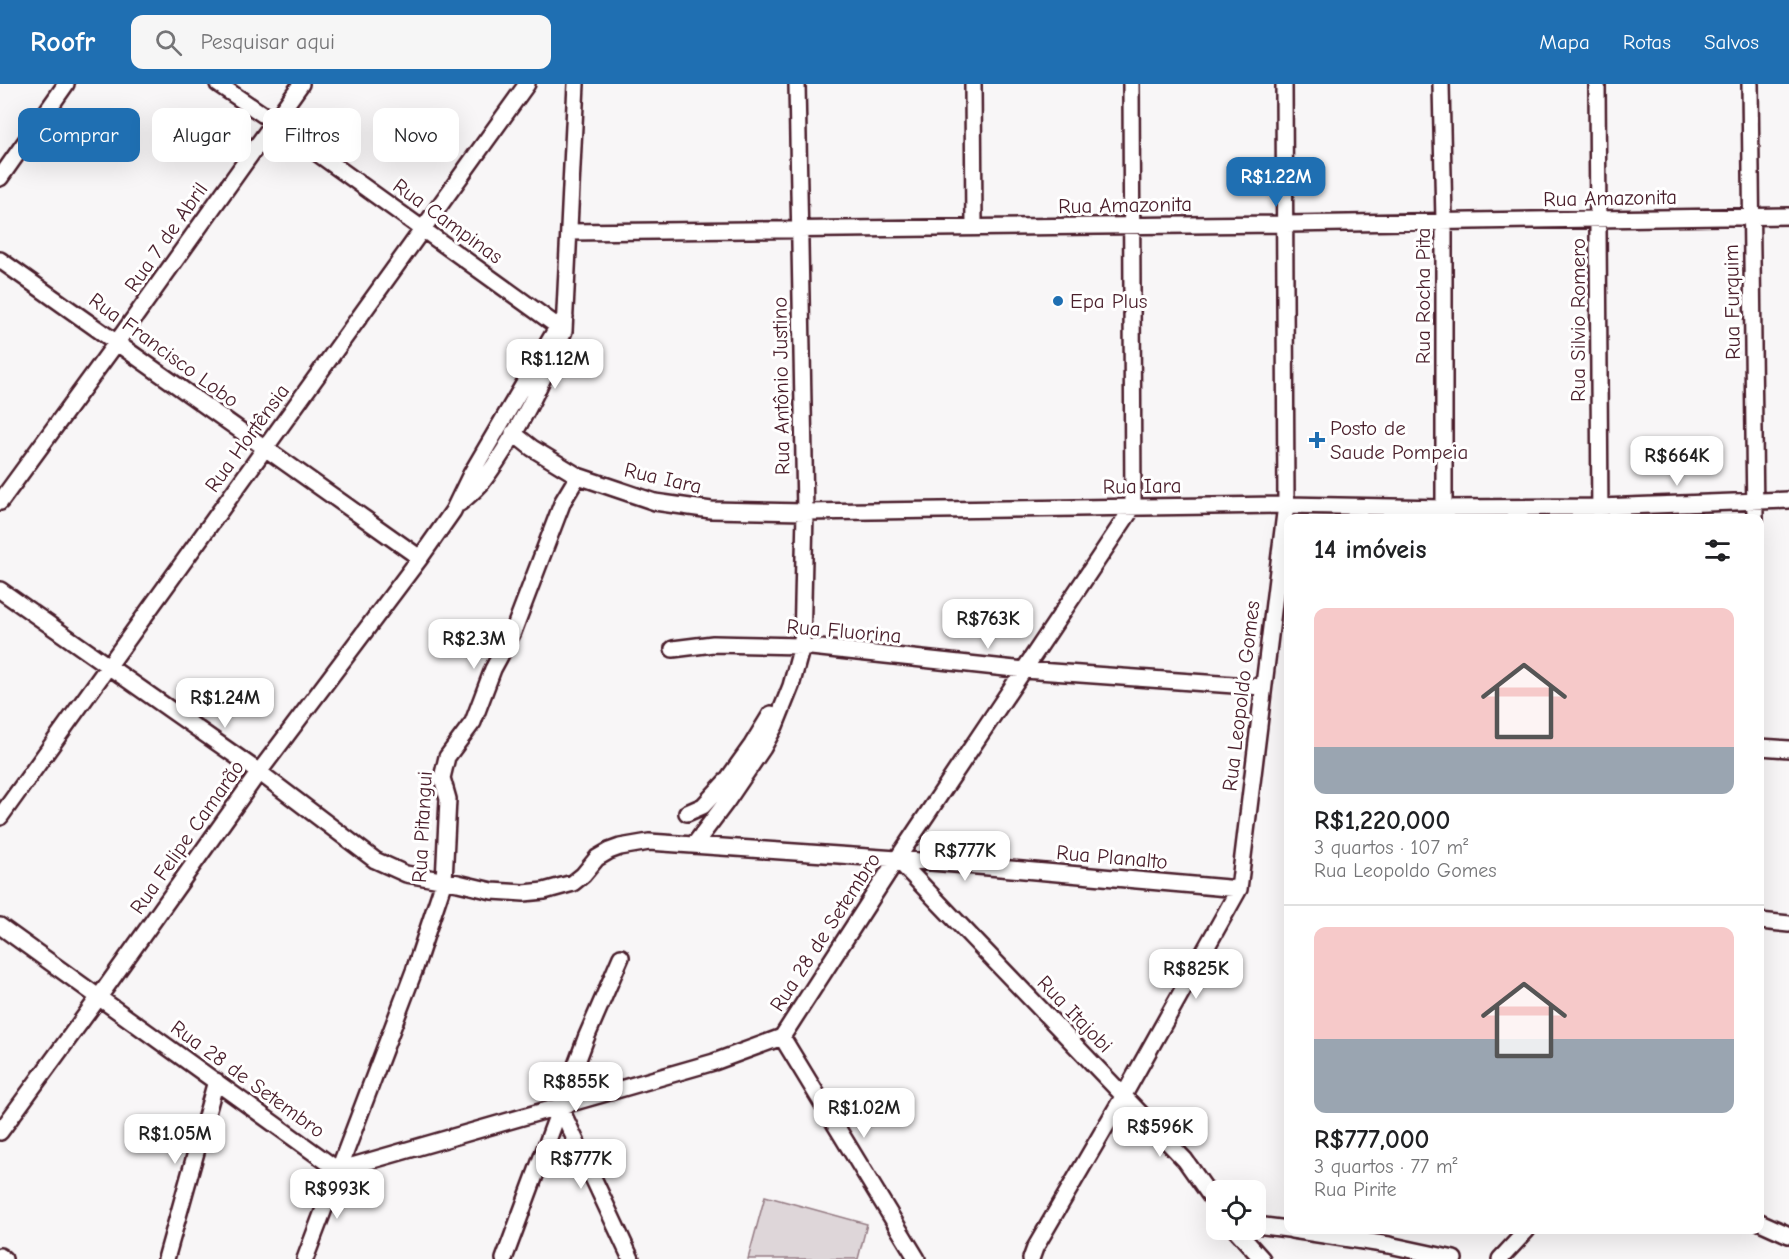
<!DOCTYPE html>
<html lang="pt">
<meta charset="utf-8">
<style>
body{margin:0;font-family:"Comic Neue",sans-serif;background:#f6f6f6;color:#202124;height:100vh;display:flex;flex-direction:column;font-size:22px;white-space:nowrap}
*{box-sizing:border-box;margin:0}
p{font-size:20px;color:#757577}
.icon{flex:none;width:33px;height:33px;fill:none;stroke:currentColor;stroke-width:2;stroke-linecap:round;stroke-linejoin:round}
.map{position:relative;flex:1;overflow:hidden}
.details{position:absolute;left:1284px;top:430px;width:480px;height:720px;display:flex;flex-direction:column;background:#fff;border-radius:12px;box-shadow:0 6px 24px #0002}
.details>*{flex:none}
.top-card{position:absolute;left:18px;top:24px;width:570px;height:54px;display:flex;gap:12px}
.controls{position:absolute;left:1206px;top:1096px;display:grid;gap:12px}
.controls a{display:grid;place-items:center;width:60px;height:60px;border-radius:12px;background:#fff;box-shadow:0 6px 24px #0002;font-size:30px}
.price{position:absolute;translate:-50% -51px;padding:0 14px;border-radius:12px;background:#fff;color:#222;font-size:20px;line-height:39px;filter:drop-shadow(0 2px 3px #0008)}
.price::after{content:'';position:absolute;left:50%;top:36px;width:18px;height:14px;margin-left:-9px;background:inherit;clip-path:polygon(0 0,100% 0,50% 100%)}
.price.selected{background:#1f6fb2;color:#fff}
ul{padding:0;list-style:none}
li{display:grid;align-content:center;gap:12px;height:318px;padding:0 30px}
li+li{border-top:2px solid #e0e0e0}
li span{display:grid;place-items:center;height:186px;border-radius:12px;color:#555}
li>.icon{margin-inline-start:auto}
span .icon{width:108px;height:108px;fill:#fffc;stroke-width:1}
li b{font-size:26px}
h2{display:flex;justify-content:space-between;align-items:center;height:72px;padding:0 30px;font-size:26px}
.chip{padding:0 21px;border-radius:12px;background:#fff;box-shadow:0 6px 24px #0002;font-size:21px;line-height:54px}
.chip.selected{background:#1f6fb2;color:#fff}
header{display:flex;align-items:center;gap:36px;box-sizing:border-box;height:84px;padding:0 30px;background:#1f6fb2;color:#fff}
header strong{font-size:28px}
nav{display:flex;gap:33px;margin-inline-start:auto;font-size:21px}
.search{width:420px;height:54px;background:#f6f6f6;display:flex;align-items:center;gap:15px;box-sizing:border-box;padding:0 21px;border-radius:12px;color:#757577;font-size:22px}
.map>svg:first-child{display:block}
.green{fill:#ded6d9;stroke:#947a82;stroke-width:1.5}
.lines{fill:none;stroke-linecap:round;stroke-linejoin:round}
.minor-casing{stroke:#4a1f2b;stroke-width:20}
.minor{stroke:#fff;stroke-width:15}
.poi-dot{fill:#1f6fb2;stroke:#fff;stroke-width:2}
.labels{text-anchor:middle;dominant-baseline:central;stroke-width:6;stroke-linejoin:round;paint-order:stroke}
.street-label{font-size:21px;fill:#4a1f2b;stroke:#fff}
.poi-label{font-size:21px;fill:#4a1f2b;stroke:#fff;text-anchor:start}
</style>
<header>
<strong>Roofr</strong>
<div class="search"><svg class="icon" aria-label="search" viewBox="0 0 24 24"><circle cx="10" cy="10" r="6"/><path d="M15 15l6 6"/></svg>Pesquisar aqui</div>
<nav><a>Mapa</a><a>Rotas</a><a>Salvos</a></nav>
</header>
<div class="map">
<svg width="1789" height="1175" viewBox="0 0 1789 1175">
<rect width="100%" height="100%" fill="#f8f6f7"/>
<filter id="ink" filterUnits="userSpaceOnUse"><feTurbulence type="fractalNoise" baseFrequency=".0167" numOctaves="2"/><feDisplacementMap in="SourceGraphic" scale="12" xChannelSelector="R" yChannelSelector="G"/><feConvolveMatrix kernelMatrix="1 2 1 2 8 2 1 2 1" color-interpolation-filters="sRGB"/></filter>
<g filter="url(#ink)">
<!-- green -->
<path class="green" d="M765,1112L867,1140L858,1175H748Z"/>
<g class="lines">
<defs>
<path id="minor" d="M218,0L274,38L564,247
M973,0L974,144
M1441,0L1444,137V424
M1597,0L1600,435
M1750,0L1755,435
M0,94L66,0
M569,148L1286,140L1789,132
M0,176L420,474
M513,349L532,364L578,392L655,418L711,426L805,428L1286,421L1444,424L1600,423L1789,416
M0,418L117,258L301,0
M460,419C468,412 477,405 483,397C517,352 542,298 564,247L576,0
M0,506L259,688L375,776L406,790L458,799L492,807L524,809L544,807L573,799L583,791L597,774L609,767L620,763L649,758L897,775L1239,805
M673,565L713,560L802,562L1024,586L1262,603
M1760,663L1789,665
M687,729L703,722L727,696L752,661L771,630
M0,733L527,0
M694,761L727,717L763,664L775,642L791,602L802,562L805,428L797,0
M897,775L1185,1076L1216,1120
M1760,837L1789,840
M0,842L338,1086
M782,953L917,1175
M560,1023L631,1175
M0,1048L99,913L259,688L420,474L453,427L471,390L558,242L565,233
M338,1086L714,978L782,953L897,775L1133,423L1131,0
M1760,1138L1789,1151
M1256,1141L1288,1145
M1236,1146L1262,1175
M1292,1146L1389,1161L1454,1175
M0,1172L4,1175
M166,1175L216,997
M305,1175L414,887L444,797L448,715L442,694L447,673L473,638L493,585L513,548L563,417L578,392
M504,1175L586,954L621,873
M1031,1175L1035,1164L1124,1011L1239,805L1286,421L1284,0
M1500,1175L1527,1146"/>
</defs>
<!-- minor casing -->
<use href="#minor" class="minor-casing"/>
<!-- minor -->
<use href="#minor" class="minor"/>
</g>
</g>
<!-- markers -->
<g class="poi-dot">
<circle cx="1058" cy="217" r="6"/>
<path d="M1314 347h6v6h6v6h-6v6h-6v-6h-6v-6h6z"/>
</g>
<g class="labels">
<!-- street labels -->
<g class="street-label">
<text transform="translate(1610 114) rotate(-1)">Rua Amazonita</text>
<text transform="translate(1125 121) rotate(-1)">Rua Amazonita</text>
<text transform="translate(448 137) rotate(36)">Rua Campinas</text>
<text transform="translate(166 153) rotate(-55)">Rua 7 de Abril</text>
<text transform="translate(1423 212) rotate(-90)">Rua Rocha Pita</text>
<text transform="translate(1732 218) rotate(-91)">Rua Furquim</text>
<text transform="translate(1578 236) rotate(-90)">Rua Silvio Romero</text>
<text transform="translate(164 266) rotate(36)">Rua Francisco Lobo</text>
<text transform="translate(781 302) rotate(-91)">Rua Antônio Justino</text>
<text transform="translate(247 354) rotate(-54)">Rua Hortênsia</text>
<text transform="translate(663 394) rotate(13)">Rua Iara</text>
<text transform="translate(1142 402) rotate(-1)">Rua Iara</text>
<text transform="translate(844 547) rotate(5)">Rua Fluorina</text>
<text transform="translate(1241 612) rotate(-83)">Rua Leopoldo Gomes</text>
<text transform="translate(422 743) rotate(-87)">Rua Pitangui</text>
<text transform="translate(187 753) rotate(-55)">Rua Felipe Camarão</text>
<text transform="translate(1112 773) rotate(5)">Rua Planalto</text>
<text transform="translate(825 848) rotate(-57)">Rua 28 de Setembro</text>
<text transform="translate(1075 930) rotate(46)">Rua Itajobi</text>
<text transform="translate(248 995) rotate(36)">Rua 28 de Setembro</text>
</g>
<!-- poi labels -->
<g class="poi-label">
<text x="1070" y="217">Epa Plus</text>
<text x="1330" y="344">Posto de<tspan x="1330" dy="24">Saude Pompeia</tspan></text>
</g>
</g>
</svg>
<div class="controls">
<a><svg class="icon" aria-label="locate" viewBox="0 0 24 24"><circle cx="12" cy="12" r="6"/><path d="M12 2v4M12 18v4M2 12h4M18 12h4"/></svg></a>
</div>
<b class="price selected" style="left:1276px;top:124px">R$1.22M</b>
<b class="price" style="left:555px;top:306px">R$1.12M</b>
<b class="price" style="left:1677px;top:403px">R$664K</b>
<b class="price" style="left:988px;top:566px">R$763K</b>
<b class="price" style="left:474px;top:586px">R$2.3M</b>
<b class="price" style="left:225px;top:645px">R$1.24M</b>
<b class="price" style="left:965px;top:798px">R$777K</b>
<b class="price" style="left:1196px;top:916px">R$825K</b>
<b class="price" style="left:576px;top:1029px">R$855K</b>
<b class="price" style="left:864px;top:1055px">R$1.02M</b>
<b class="price" style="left:1160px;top:1074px">R$596K</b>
<b class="price" style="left:175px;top:1081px">R$1.05M</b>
<b class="price" style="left:581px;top:1106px">R$777K</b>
<b class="price" style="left:337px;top:1136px">R$993K</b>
<div class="top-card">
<a class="chip selected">Comprar</a>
<a class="chip">Alugar</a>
<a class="chip">Filtros</a>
<a class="chip">Novo</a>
</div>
<section class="details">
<h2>14 imóveis<svg class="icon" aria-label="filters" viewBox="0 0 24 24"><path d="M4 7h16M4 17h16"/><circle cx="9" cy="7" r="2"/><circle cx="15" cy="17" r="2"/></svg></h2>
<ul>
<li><span style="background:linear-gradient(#f6c9c9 75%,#9aa5b1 0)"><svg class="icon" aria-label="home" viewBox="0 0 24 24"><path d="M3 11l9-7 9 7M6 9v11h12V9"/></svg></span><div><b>R$1,220,000</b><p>3 quartos · 107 m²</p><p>Rua Leopoldo Gomes</p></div></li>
<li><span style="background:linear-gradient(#f6c9c9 60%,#9aa5b1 0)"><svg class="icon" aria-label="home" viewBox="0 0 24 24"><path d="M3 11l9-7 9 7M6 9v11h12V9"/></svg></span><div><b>R$777,000</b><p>3 quartos · 77 m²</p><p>Rua Pirite</p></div></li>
</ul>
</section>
</div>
